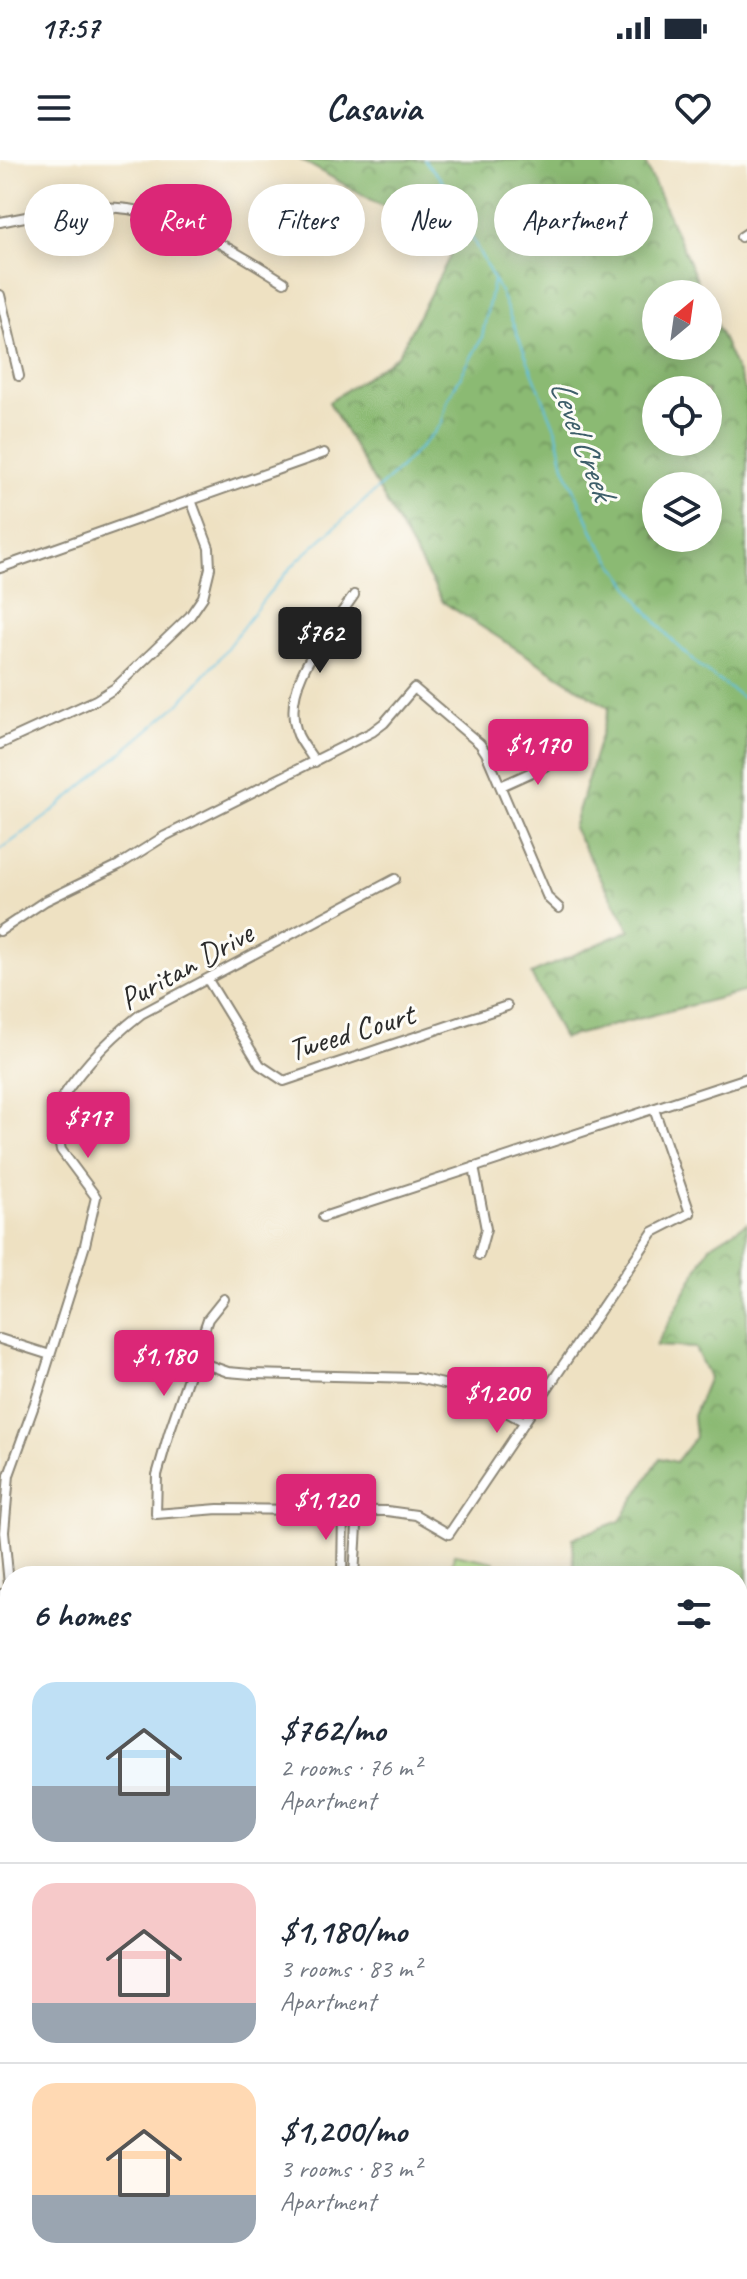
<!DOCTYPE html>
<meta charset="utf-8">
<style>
body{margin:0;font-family:Caveat,sans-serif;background:#f6f6f7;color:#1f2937;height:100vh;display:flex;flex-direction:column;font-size:30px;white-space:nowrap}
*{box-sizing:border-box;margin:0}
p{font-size:26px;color:#747a83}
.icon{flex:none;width:44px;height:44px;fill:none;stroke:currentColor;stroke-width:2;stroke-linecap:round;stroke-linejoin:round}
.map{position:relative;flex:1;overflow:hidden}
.side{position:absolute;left:0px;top:1406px;width:748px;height:714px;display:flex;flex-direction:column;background:#fff;border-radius:32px 32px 0 0;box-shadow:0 4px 20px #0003}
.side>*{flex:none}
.banner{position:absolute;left:24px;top:24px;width:700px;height:72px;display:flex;gap:16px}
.needle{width:52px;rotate:29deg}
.tools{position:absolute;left:642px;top:120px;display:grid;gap:16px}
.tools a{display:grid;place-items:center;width:80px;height:80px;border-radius:50%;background:#fff;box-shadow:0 4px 20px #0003;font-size:40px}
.price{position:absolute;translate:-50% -68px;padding:0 18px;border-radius:8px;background:#db2777;color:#fff;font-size:26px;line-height:52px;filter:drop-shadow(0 2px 4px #0008)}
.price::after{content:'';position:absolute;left:50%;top:48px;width:24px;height:18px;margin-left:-12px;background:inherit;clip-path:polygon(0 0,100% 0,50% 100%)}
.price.active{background:#222;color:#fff}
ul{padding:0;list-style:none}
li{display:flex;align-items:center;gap:24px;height:200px;padding:0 32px}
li+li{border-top:2px solid #e0e1e3}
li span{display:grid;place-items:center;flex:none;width:224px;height:160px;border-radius:24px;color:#555}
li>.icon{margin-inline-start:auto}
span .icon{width:96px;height:96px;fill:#fffc;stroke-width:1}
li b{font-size:34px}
h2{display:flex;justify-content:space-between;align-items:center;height:96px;padding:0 32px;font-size:34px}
.tag{padding:0 28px;border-radius:36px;background:#fff;box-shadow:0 4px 20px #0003;font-size:28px;line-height:72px}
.tag.active{background:#db2777;color:#fff}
.status{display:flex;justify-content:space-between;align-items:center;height:56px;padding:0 40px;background:#fff;direction:ltr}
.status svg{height:22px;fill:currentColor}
header{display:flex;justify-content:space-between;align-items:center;height:104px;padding:0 32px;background:#fff;font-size:36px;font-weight:700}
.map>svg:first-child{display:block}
.forest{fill:url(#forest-crowns);stroke:#5b724f;stroke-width:2;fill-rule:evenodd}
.garden{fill:#afda86;stroke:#6d8258;stroke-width:2}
.water{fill:url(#water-ripples);stroke:#467685;stroke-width:2}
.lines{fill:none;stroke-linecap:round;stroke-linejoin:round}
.stream{stroke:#61c0df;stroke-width:2}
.minor-casing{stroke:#8c8676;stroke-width:12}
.tertiary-casing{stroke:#8c8676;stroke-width:14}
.minor{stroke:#fff;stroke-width:8}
.tertiary{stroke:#fff;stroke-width:10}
.labels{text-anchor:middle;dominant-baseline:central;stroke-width:6;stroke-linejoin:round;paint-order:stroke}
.street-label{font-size:32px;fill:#2b2b2b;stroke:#fdfcf7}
.water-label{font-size:34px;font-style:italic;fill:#3e5f6a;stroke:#fdfcf7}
</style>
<div class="status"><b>17:57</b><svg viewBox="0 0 49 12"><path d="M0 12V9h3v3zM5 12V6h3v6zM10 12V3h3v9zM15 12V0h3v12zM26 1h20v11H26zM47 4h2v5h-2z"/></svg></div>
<header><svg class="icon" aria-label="menu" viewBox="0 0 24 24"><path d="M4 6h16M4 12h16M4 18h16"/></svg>Casavia<svg class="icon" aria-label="heart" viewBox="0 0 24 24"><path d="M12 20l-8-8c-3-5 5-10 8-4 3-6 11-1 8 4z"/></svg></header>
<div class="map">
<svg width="747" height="2119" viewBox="0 0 747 2119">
<defs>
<pattern id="forest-crowns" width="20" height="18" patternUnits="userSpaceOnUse" patternTransform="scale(2)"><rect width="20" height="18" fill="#8bba73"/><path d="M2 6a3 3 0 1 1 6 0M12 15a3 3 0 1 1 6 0" fill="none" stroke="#72975f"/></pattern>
<pattern id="water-ripples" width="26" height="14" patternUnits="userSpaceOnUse" patternTransform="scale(2)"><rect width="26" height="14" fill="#61c0df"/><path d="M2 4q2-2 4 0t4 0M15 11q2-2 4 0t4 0" fill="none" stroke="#509cb5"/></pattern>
</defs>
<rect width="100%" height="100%" fill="#fdfcf7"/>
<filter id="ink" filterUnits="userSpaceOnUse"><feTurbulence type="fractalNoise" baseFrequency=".0125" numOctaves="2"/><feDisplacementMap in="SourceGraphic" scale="16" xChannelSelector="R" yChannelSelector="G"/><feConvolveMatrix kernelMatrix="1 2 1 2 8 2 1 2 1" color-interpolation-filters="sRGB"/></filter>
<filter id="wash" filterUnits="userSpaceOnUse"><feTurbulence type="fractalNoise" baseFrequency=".006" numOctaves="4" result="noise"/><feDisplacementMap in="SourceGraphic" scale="32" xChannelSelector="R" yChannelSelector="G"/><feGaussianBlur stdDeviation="1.8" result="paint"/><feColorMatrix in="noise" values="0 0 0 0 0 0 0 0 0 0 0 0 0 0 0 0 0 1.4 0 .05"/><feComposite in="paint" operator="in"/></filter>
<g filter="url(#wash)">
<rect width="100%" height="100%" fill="#eee1c2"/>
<!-- forest -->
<path class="forest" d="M301,0H644L703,134H656V186H708V146L747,234V831L563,878L531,814L630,770L573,668L609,548L443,442L329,242L398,195L455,87ZM708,230V282H656V230ZM656,326H708V378H656Z
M747,1063V1458H738V1416H618L574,1408L573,1378L620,1361L660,1298L676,1302L695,1277L693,1256L709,1217L695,1188L656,1186L710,1086Z
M0,1888L10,1892V2073L0,2065Z
M738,2055L747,2056V2119H604L603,2110H738Z
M56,2110H312L324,2119H67Z"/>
<!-- garden -->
<path class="garden" d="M454,1394L494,1402L491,1416H450Z"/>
<!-- water -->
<path class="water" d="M0,1864L10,1870V1956L0,1951Z"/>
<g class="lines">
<!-- stream -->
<path class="stream" d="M424,0L442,20L501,134L557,273L564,306L596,378L643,446L669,477L700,507L747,541
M0,690L47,656L180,543L217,501L267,435L297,401L392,316L434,273L442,262L448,239L482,178L493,121"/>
</g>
</g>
<g filter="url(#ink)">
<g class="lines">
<defs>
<path id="minor" d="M0,62C42,54 86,43 128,49C183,58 238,93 284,122
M741,77L747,73
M0,135L19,216
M0,408L324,293
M0,584L96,540L115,528L190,456L203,437L210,408L209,388L191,340
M315,602C310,593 302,584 298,575C278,525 328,474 354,435
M501,626L563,598
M0,771L45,741L119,705L165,676L372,572L384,563L414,528L480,584L486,593L548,738L559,748
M208,820L260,905L284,921L507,846
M474,1007L486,1069L479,1095
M323,1057L747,918
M224,1139L208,1159L169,1273L157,1315L156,1354L218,1349L387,1351L416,1355L449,1374L653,1072L690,1053L654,949
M0,1179L50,1195
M194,1200L228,1212L251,1214L417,1218L452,1226L476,1236L525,1262
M342,1416L343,1350
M354,1416L358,1350
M10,1435L4,1372L9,1315L36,1240L85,1085L96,1037L61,990L53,953C75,914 105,882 141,854L395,719
M738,1696L747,1708
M738,1752L747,1747
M738,1953L744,2017
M374,2119L377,2110
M506,2119L507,2110"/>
<path id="tertiary" d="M0,1435H10
M738,1468H747"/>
</defs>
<!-- minor casing -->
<use href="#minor" class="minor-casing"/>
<!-- tertiary casing -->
<use href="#tertiary" class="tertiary-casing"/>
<!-- minor -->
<use href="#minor" class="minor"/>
<!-- tertiary -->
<use href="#tertiary" class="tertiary"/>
</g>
</g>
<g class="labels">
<!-- street labels -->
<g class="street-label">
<text transform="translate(186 806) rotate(-29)">Puritan Drive</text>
<text transform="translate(351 872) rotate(-17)">Tweed Court</text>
</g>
<!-- water labels -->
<g class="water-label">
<text transform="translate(583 279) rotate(69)">Level Creek</text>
</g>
</g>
</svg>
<div class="tools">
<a><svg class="needle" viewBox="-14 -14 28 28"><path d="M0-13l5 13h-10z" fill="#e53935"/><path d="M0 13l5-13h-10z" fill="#747a83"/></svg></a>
<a><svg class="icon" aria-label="locate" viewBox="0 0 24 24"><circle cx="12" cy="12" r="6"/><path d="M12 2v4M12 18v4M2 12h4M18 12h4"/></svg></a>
<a><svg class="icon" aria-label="layers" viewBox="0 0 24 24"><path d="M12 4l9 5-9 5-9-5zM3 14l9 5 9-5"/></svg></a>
</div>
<b class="price active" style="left:320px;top:515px">$762</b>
<b class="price" style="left:538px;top:627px">$1,170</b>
<b class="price" style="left:88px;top:1000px">$717</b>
<b class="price" style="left:164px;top:1238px">$1,180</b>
<b class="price" style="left:497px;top:1275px">$1,200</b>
<b class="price" style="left:326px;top:1382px">$1,120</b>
<div class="banner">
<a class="tag">Buy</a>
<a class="tag active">Rent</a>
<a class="tag">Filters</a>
<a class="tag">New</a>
<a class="tag">Apartment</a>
</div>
<section class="side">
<h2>6 homes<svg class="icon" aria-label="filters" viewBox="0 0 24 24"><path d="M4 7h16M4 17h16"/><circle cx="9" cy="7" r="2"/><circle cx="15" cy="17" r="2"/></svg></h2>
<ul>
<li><span style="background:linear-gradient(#bfe0f5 65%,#9aa5b1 0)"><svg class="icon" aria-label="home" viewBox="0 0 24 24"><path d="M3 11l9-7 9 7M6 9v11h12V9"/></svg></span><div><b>$762/mo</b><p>2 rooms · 76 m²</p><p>Apartment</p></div></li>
<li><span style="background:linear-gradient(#f6c9c9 75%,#9aa5b1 0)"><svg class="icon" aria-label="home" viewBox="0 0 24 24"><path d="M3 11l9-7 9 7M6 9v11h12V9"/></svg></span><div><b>$1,180/mo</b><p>3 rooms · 83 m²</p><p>Apartment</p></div></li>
<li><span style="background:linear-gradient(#ffd9b3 70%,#9aa5b1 0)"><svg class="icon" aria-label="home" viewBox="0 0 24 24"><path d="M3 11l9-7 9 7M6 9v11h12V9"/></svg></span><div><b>$1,200/mo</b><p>3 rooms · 83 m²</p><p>Apartment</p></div></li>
</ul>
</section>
</div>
